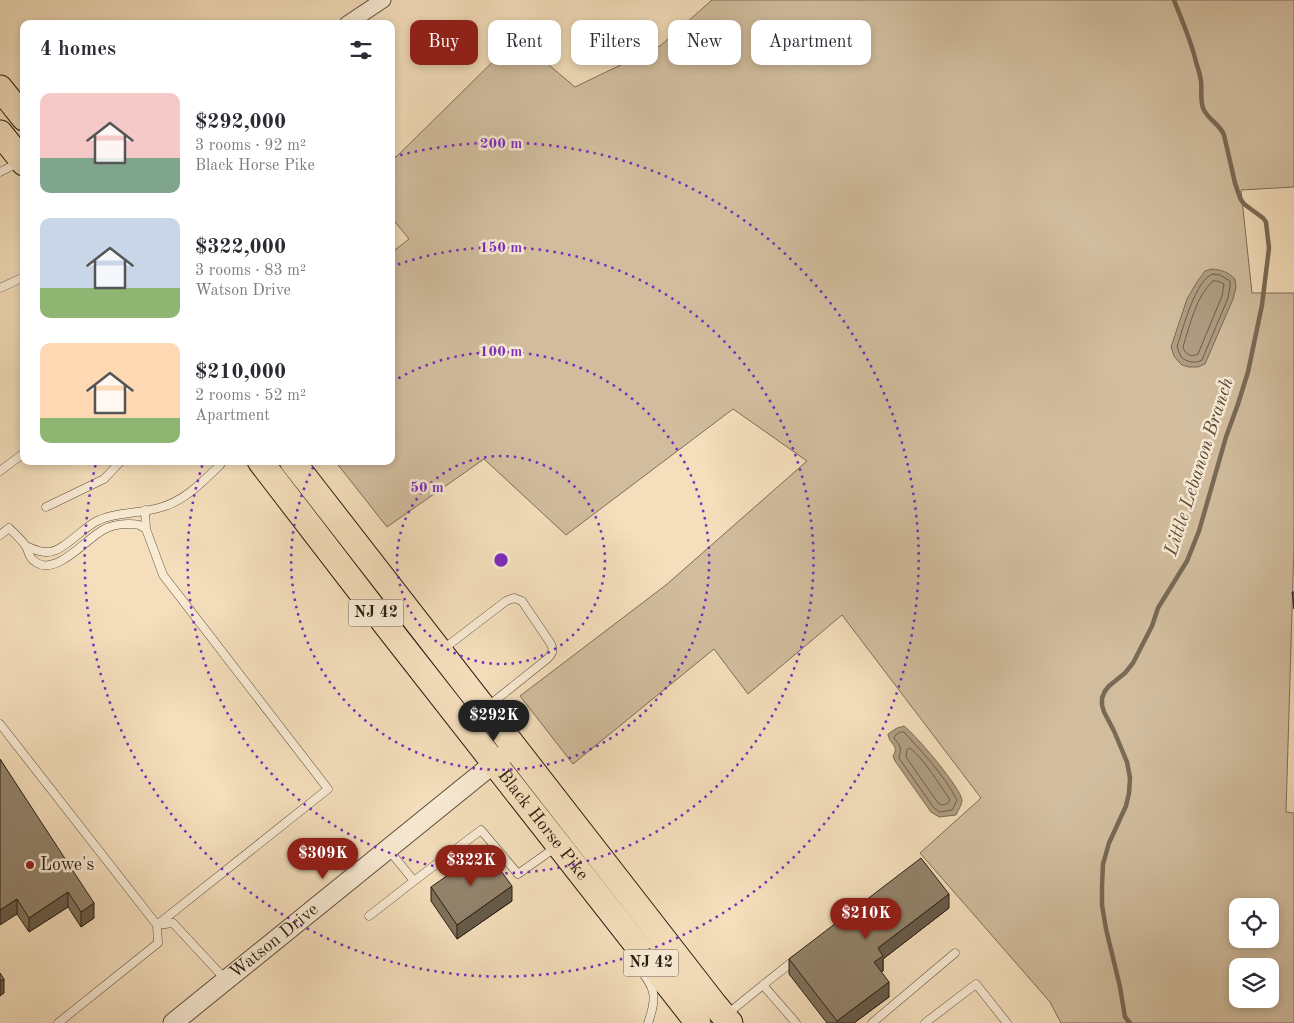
<!DOCTYPE html>
<meta charset="utf-8">
<style>
body{margin:0;font-family:"Old Standard TT",serif;background:#f2f2f3;color:#2b2b33;height:100vh;display:flex;flex-direction:column;font-size:19px;white-space:nowrap}
*{box-sizing:border-box;margin:0}
p{font-size:16px;color:#7c7c81}
.icon{flex:none;width:28px;height:28px;fill:none;stroke:currentColor;stroke-width:2;stroke-linecap:round;stroke-linejoin:round}
.map{position:relative;flex:1;overflow:hidden}
.drawer{position:absolute;left:20px;top:20px;width:375px;height:445px;display:flex;flex-direction:column;background:#fff;border-radius:10px;box-shadow:0 2px 8px #0003}
.drawer>*{flex:none}
.top-card{position:absolute;left:410px;top:20px;width:475px;height:45px;display:flex;gap:10px}
.tools{position:absolute;left:1229px;top:898px;display:grid;gap:10px}
.tools a{display:grid;place-items:center;width:50px;height:50px;border-radius:10px;background:#fff;box-shadow:0 2px 8px #0003;font-size:25px}
.price{position:absolute;translate:-50% -42px;padding:0 11px;border-radius:18px;background:#8f2418;color:#fff;font-size:16px;line-height:32px;filter:drop-shadow(0 1px 2px #0008)}
.price::after{content:'';position:absolute;left:50%;top:30px;width:15px;height:11px;margin-left:-8px;background:inherit;clip-path:polygon(0 0,100% 0,50% 100%)}
.price.current{background:#222;color:#fff}
ul{padding:0;list-style:none}
li{display:flex;align-items:center;gap:15px;height:125px;padding:0 20px}
li span{display:grid;place-items:center;flex:none;width:140px;height:100px;border-radius:10px;color:#555}
li>.icon{margin-inline-start:auto}
span .icon{width:60px;height:60px;fill:#fffc;stroke-width:1}
li b{font-size:21px}
h2{display:flex;justify-content:space-between;align-items:center;height:60px;padding:0 20px;font-size:21px}
.chip{padding:0 18px;border-radius:10px;background:#fff;box-shadow:0 2px 8px #0003;font-size:18px;line-height:45px}
.chip.current{background:#8f2418;color:#fff}
.map>svg:first-child{display:block}
.green{fill:#d1bd9e;stroke:#7c6e58;fill-rule:evenodd}
.water{fill:#af9d82;stroke:#796a55}
.lines{fill:none;stroke-linecap:round;stroke-linejoin:round}
.shore{stroke:#6c5e4a;stroke-width:1}
.stream{stroke:#796a55;stroke-width:4.5}
.service-casing{stroke:#5b4e3c;stroke-width:9}
.minor-casing{stroke:#5b4e3c;stroke-width:17}
.tertiary-casing{stroke:#5b4e3c;stroke-width:21}
.trunk-casing{stroke:#281e12;stroke-width:27}
.service{stroke:#f8ead3;stroke-width:8}
.minor{stroke:#f8ead3;stroke-width:15}
.tertiary{stroke:#f8ead3;stroke-width:19}
.trunk{stroke:#f4debb;stroke-width:25}
.wall{fill:#7e705b;stroke:#281e12}
.shaded-wall{fill:#665b4a;stroke:#281e12}
.building{fill:#92826a;stroke:#281e12}
.ring{fill:none;stroke:#7b2cbf;stroke-width:2.5;stroke-dasharray:2.5 5}
.poi-dot{fill:#8f2418;stroke:#f8ead3;stroke-width:2}
.labels{text-anchor:middle;dominant-baseline:central;stroke-width:5;stroke-linejoin:round;paint-order:stroke}
.shield{fill:#f8ead3;stroke:#665b4c;stroke-width:1}
.shield-label{font-size:16px;font-weight:bold;fill:#281e12}
.street-label{font-size:18px;fill:#281e12;stroke:#f8ead3}
.poi-label{font-size:18px;fill:#281e12;stroke:#f8ead3;text-anchor:start}
.water-label{font-size:19px;font-style:italic;fill:#574a39;stroke:#f8ead3}
.centre{fill:#7b2cbf;stroke:#f8ead3;stroke-width:2.5}
.ring-label{font-size:15px;text-anchor:middle;font-weight:bold;fill:#7b2cbf;stroke:#f8ead3;stroke-width:5;stroke-linejoin:round;paint-order:stroke}
</style>
<div class="map">
<svg width="1294" height="1023" viewBox="0 0 1294 1023">
<rect width="100%" height="100%" fill="#f4debb"/>
<filter id="stains"><feTurbulence type="fractalNoise" baseFrequency=".004" numOctaves="4"/><feColorMatrix values="0 0 0 0 .2 0 0 0 0 .09 0 0 0 0 .02 0 0 0 .5 -.17"/></filter>
<radialGradient id="worn" r=".72"><stop offset=".6" stop-color="#630" stop-opacity="0"/><stop offset="1" stop-color="#630" stop-opacity=".3"/></radialGradient>
<!-- green -->
<path class="green" d="M712,0H1294V187L1241,190L1252,293H1294V545L1286,812L1294,813V1023H1061L1050,1002L920,853L981,798L842,615L748,694L714,649L573,764L520,696L666,585L807,461L733,409L566,535L484,459L387,527L335,461H391V253L409,239L391,217V162L517,38L575,87L660,46ZM1238,906H1270V939H1238ZM1238,966H1270V999H1238Z"/>
<!-- water -->
<path class="water" d="M1212,269C1222,270 1228,272 1235,279L1236,287L1233,299L1205,364L1198,367H1189L1182,365L1178,361L1174,356L1171,347L1187,299L1197,282L1205,271Z
M904,726C914,733 963,790 962,801C962,805 957,812 956,815L939,817L931,812L895,761L893,756C900,745 889,745 888,734L897,728Z"/>
<g class="lines">
<!-- shore -->
<path class="shore" d="M1213,274L1220,275L1230,281V287L1228,298L1202,360C1195,364 1187,362 1181,357L1177,347C1182,331 1196,278 1213,274Z
M1213,281H1218L1224,284L1222,296L1198,354C1191,358 1185,354 1183,347C1190,325 1196,296 1213,281Z
M900,732H904C923,753 944,775 957,800L952,810L940,812L934,808L899,758C902,747 900,746 894,738L895,736Z
M910,748C925,760 939,784 950,800L947,804L942,805L938,803L906,757L907,750Z"/>
<!-- stream -->
<path class="stream" d="M1130,1023L1125,1017L1120,987L1106,929L1102,905V886L1103,864L1109,843L1126,806L1129,793L1130,778L1127,762L1114,731L1104,712L1102,705V698L1105,691L1109,686L1125,673L1133,663L1152,626L1158,608L1187,561L1199,531L1226,437L1238,404L1248,372L1262,305L1269,248L1266,222L1263,218L1244,204L1240,198L1235,183L1224,135C1220,124 1207,119 1203,108C1200,99 1202,90 1201,81C1200,75 1198,68 1196,62C1191,40 1182,21 1174,0"/>
<defs>
<path id="service" d="M0,172L18,163
M0,288L24,277
M0,471L24,453
M46,507L104,479L121,461
M0,535L9,528C14,533 21,539 25,545C30,552 27,557 37,563C57,575 86,539 103,530C110,526 120,524 128,524C137,524 139,524 146,529
M26,546C33,549 40,553 48,552C63,552 84,526 99,520C119,511 142,514 162,507C186,500 203,481 220,465L222,461
M442,650L506,601L514,598L522,601L551,644C554,651 552,654 547,659L487,707
M0,724L157,925L173,923L226,980
M414,881L481,830L518,874L556,847
M369,916L414,881L388,849
M633,960C652,986 660,990 648,1023
M763,985L797,958
M726,1015L763,985L796,1023
M58,1023L158,943L157,925L328,789L163,575L146,529L145,510
M872,1023L955,953
M925,1023L976,984L1007,1023"/>
<path id="minor" d="M347,24L383,0"/>
<g id="tertiary">
<path id="s1" d="M173,1023L504,755"/>
</g>
<g id="trunk">
<path d="M0,88L24,118"/>
<path d="M0,133L24,163"/>
<path id="s2" d="M260,461L390,630L698,1023"/>
<path d="M292,461L714,1004L730,1023"/>
</g>
</defs>
<!-- service casing -->
<use href="#service" class="service-casing"/>
<!-- minor casing -->
<use href="#minor" class="minor-casing"/>
<!-- tertiary casing -->
<use href="#tertiary" class="tertiary-casing"/>
<!-- trunk casing -->
<use href="#trunk" class="trunk-casing"/>
<!-- service -->
<use href="#service" class="service"/>
<!-- minor -->
<use href="#minor" class="minor"/>
<!-- tertiary -->
<use href="#tertiary" class="tertiary"/>
<!-- trunk -->
<use href="#trunk" class="trunk"/>
</g>
<!-- wall -->
<path class="wall" d="M0,759L94,918L81,927L68,907L29,932L17,914Z
M431,887L512,901L457,939L431,901Z
M949,908L883,959V971L881,972L889,997L854,1023H827L789,974V959Z"/>
<!-- shaded-wall -->
<path class="shaded-wall" d="M512,886V901L457,939V925Z
M68,892V907L29,932V918Z
M949,894V908L883,959V971L874,977V962L878,948Z
M17,899V914L0,925V910Z
M94,903V918L81,927V912Z
M4,979V993L0,996V981Z
M889,982V997L854,1023H837V1021Z"/>
<!-- building -->
<path class="building" d="M1292,592H1294V609Z
M0,759L94,903L81,912L68,892L29,918L17,899L0,910Z
M485,849L512,886L457,925L431,887Z
M921,858L949,894L878,948L883,956L874,962L889,982L837,1021L789,959Z
M0,973L4,979L0,981Z"/>
<!-- distance rings -->
<g class="ring">
<circle cx="501" cy="560" r="104"/>
<path d="M392 382A209 209 0 1 1 316 462"/>
<path d="M391 267A313 313 0 1 1 203 463"/>
<path d="M393 157A417 417 0 1 1 96 463"/>
</g>
<!-- markers -->
<circle class="poi-dot" cx="30" cy="865" r="5"/>
<g class="labels">
<!-- shield labels -->
<g class="shield">
<rect x="348.5" y="599.5" width="55" height="27" rx="4"/>
<rect x="623.5" y="949.5" width="55" height="27" rx="4"/>
</g>
<g class="shield-label">
<text x="376" y="613">NJ 42</text>
<text x="651" y="963">NJ 42</text>
</g>
<!-- street labels -->
<g class="street-label">
<text stroke="none"><textPath href="#s2" startOffset="461">Black Horse Pike</textPath></text>
<text stroke="none"><textPath href="#s1" startOffset="130">Watson Drive</textPath></text>
</g>
<!-- poi labels -->
<g class="poi-label">
<text x="40" y="865">Lowe's</text>
</g>
<!-- water labels -->
<g class="water-label">
<text transform="translate(1200 467) rotate(-72)">Little Lebanon Branch</text>
</g>
</g>
<circle cx="501" cy="560" r="8" class="centre"/>
<g class="ring-label">
<text x="501" y="148">200 m</text>
<text x="501" y="252">150 m</text>
<text x="501" y="356">100 m</text>
<text x="427" y="492">50 m</text>
</g>
<rect width="100%" height="100%" filter="url(#stains)"/>
<rect width="100%" height="100%" fill="url(#worn)"/>
</svg>
<div class="tools">
<a><svg class="icon" aria-label="locate" viewBox="0 0 24 24"><circle cx="12" cy="12" r="6"/><path d="M12 2v4M12 18v4M2 12h4M18 12h4"/></svg></a>
<a><svg class="icon" aria-label="layers" viewBox="0 0 24 24"><path d="M12 4l9 5-9 5-9-5zM3 14l9 5 9-5"/></svg></a>
</div>
<b class="price current" style="left:494px;top:742px">$292K</b>
<b class="price" style="left:323px;top:880px">$309K</b>
<b class="price" style="left:471px;top:887px">$322K</b>
<b class="price" style="left:866px;top:940px">$210K</b>
<div class="top-card">
<a class="chip current">Buy</a>
<a class="chip">Rent</a>
<a class="chip">Filters</a>
<a class="chip">New</a>
<a class="chip">Apartment</a>
</div>
<section class="drawer">
<h2>4 homes<svg class="icon" aria-label="filters" viewBox="0 0 24 24"><path d="M4 7h16M4 17h16"/><circle cx="9" cy="7" r="2"/><circle cx="15" cy="17" r="2"/></svg></h2>
<ul>
<li><span style="background:linear-gradient(#f6c9c9 65%,#7fa58c 0)"><svg class="icon" aria-label="home" viewBox="0 0 24 24"><path d="M3 11l9-7 9 7M6 9v11h12V9"/></svg></span><div><b>$292,000</b><p>3 rooms · 92 m²</p><p>Black Horse Pike</p></div></li>
<li><span style="background:linear-gradient(#c9d6e8 70%,#8fb573 0)"><svg class="icon" aria-label="home" viewBox="0 0 24 24"><path d="M3 11l9-7 9 7M6 9v11h12V9"/></svg></span><div><b>$322,000</b><p>3 rooms · 83 m²</p><p>Watson Drive</p></div></li>
<li><span style="background:linear-gradient(#ffd9b3 75%,#8fb573 0)"><svg class="icon" aria-label="home" viewBox="0 0 24 24"><path d="M3 11l9-7 9 7M6 9v11h12V9"/></svg></span><div><b>$210,000</b><p>2 rooms · 52 m²</p><p>Apartment</p></div></li>
</ul>
</section>
</div>
